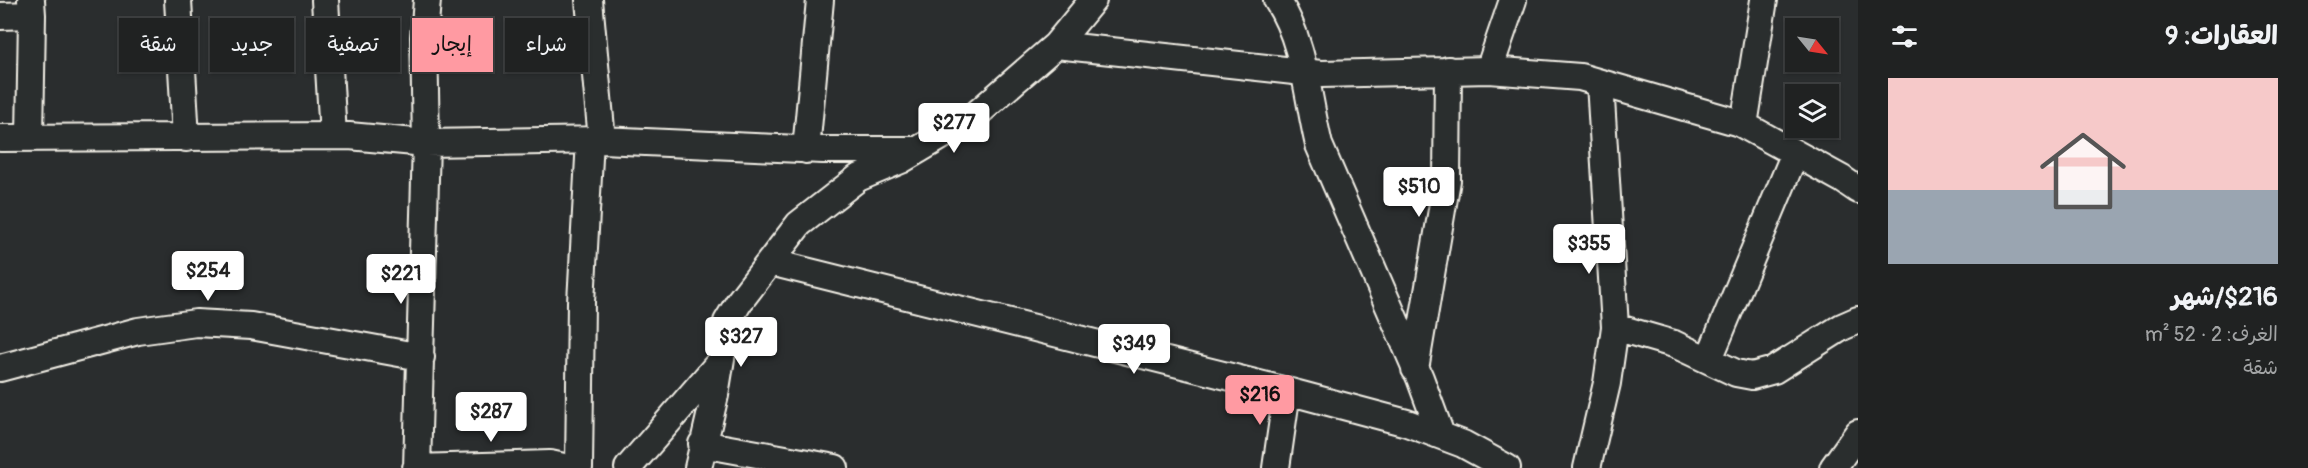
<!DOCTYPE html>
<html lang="ar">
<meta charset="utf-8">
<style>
body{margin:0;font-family:Pangolin,"Playpen Sans Arabic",sans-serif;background:#282a2a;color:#f1f3f6;direction:rtl;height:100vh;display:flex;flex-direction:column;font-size:22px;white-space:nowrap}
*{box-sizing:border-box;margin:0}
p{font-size:20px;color:#a2a4a5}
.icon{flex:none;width:33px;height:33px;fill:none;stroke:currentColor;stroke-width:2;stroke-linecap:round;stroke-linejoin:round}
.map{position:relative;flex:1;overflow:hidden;direction:ltr}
.panel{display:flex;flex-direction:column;background:#202222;width:450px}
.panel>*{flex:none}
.top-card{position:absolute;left:18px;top:18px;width:570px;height:54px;direction:rtl;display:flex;gap:12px}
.needle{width:39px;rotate:120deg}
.controls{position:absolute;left:1785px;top:18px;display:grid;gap:12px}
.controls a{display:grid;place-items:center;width:54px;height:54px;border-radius:0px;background:#202222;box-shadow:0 2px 4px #0004,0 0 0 2px #3d3f40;font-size:30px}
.price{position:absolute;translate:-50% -51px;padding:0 14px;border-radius:6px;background:#fff;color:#222;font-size:20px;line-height:39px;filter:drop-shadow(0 2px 3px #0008)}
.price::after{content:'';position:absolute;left:50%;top:36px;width:18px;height:14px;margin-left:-9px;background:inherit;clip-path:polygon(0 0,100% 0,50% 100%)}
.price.selected{background:#ff9aa2;color:#111}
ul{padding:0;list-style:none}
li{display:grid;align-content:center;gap:12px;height:318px;padding:0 30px}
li+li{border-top:2px solid #3d3f40}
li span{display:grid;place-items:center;height:186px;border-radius:0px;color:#555}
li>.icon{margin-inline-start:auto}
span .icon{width:108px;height:108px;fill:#fffc;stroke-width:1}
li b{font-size:26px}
h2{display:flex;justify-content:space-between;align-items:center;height:72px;padding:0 30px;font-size:26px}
.pill{padding:0 21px;border-radius:0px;background:#202222;box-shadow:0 2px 4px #0004,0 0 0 2px #3d3f40;font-size:21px;line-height:54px}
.pill.selected{background:#ff9aa2;color:#111}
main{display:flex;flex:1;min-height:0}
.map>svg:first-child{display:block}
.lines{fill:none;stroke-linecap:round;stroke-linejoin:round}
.minor-casing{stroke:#f4f1e8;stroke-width:30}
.minor{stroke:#2a2d2e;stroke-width:26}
</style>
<main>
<section class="panel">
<h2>العقارات: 9<svg class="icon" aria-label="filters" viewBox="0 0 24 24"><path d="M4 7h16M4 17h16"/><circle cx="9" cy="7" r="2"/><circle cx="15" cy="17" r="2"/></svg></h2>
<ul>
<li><span style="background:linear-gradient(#f6c9c9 60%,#9aa5b1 0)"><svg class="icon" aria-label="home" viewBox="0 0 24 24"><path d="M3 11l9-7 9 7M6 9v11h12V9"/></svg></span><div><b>$216/شهر</b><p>الغرف: 2 · 52 m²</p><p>شقة</p></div></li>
</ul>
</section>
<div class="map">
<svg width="1858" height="468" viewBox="0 0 1858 468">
<rect width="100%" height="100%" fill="#2a2d2e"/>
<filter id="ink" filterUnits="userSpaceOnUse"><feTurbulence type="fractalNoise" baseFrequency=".0167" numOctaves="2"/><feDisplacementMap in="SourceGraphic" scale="12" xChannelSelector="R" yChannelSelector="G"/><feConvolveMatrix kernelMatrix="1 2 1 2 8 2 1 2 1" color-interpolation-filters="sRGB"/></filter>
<g filter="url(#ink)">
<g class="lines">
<defs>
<path id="minor" d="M178,0L186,138
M325,0L333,136
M589,0L602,140
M1277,0C1305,43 1307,96 1319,145L1420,378L1441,435
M0,16L32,15
M1056,45L1321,74L1489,70L1580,77L1740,123L1842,179L1858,190
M1489,70L1513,0
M1744,125L1764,0
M0,138L349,136L426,143L602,140L823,150H918
M30,138L32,15L31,0
M806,150L820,0
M770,262L1287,391L1407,423L1463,444L1507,468
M1615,327L1674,344L1736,373L1752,376L1774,370L1842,327L1858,320
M1709,359L1795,153
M0,368L138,331L196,323L251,326L421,357
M1415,369L1447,180L1448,70
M702,444L835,468
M416,468L550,464L568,468
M417,468L426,143L424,37L427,0
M579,468L581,302L590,140
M628,468L720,362
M698,468L715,395L727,322L739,302L799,224L858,178L901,160L972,118L1056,45L1093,0
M1276,468L1287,391
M1587,468L1607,383L1615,327L1600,83
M1833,468L1858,433"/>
</defs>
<!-- minor casing -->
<use href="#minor" class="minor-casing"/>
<!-- minor -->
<use href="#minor" class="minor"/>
</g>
</g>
</svg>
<div class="controls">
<a><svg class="needle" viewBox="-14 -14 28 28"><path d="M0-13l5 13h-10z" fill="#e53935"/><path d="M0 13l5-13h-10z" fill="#a2a4a5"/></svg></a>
<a><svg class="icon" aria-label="layers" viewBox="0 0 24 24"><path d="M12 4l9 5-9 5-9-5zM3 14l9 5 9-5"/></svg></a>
</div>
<b class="price" style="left:954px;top:154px">$277</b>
<b class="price" style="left:1419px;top:218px">$510</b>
<b class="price" style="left:1589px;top:275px">$355</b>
<b class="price" style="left:208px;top:302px">$254</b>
<b class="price" style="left:401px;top:305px">$221</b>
<b class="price" style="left:741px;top:368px">$327</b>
<b class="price" style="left:1134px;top:375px">$349</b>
<b class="price selected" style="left:1260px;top:426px">$216</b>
<b class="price" style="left:491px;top:443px">$287</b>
<div class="top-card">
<a class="pill">شراء</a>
<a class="pill selected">إيجار</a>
<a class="pill">تصفية</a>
<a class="pill">جديد</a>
<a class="pill">شقة</a>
</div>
</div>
</main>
